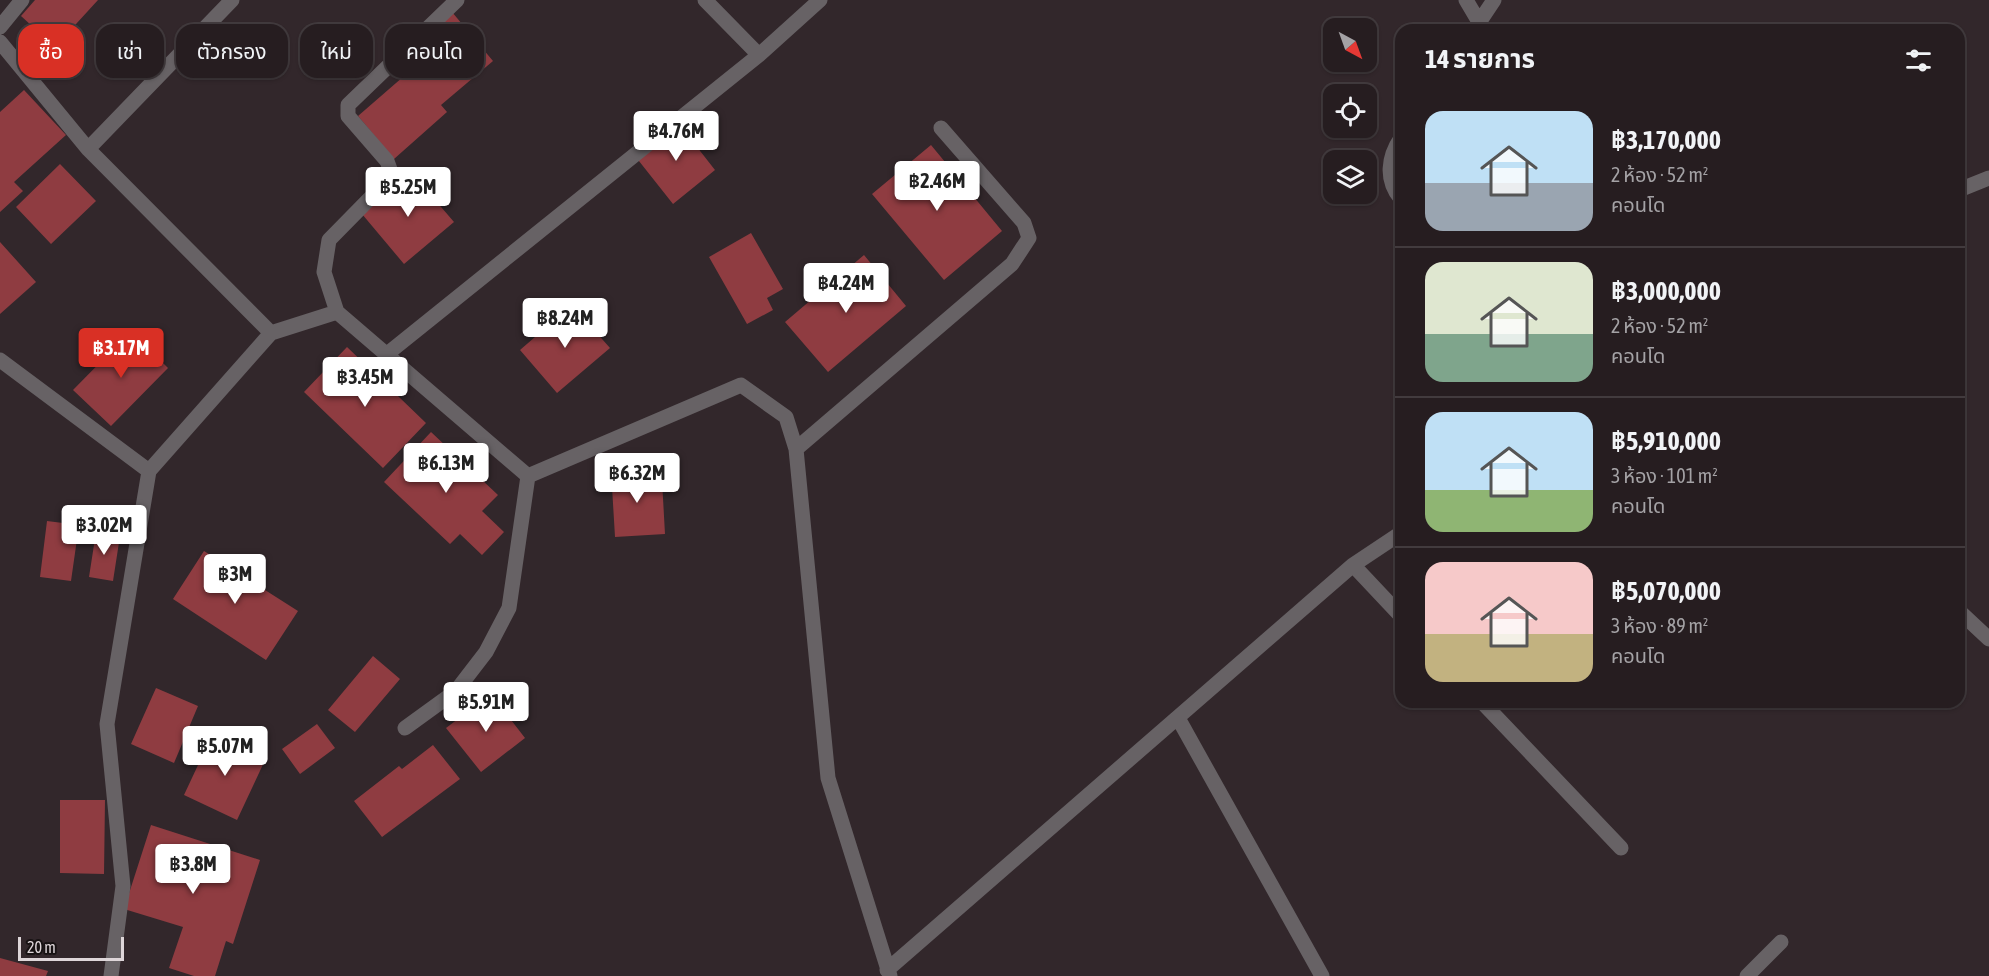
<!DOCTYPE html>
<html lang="th">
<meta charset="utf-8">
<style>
body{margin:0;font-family:"Asap Condensed","Noto Sans Thai",sans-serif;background:#2e2629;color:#f1f3f6;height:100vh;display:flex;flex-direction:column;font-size:22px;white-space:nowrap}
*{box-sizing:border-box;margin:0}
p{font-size:20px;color:#a4a2a5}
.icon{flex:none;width:33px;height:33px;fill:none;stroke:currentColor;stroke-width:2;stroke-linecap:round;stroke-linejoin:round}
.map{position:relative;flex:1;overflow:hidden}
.details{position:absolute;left:1395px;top:24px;width:570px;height:684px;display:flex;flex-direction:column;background:#261d20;border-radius:18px;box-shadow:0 2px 4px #0004,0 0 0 2px #423b3e}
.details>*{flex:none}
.top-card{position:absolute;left:18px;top:24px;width:570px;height:54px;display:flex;gap:12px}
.needle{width:39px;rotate:139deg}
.buttons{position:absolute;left:1323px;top:18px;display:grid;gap:12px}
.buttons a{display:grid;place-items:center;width:54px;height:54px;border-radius:12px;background:#261d20;box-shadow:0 2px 4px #0004,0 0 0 2px #423b3e;font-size:30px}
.scale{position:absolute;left:18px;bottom:15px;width:106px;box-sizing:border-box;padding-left:6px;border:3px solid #ded6d9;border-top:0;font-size:16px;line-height:21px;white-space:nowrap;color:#ded6d9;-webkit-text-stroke:4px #171213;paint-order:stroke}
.price{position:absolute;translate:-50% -51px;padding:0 14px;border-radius:6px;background:#fff;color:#222;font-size:20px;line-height:39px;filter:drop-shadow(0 2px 3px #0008)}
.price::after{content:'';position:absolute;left:50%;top:36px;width:18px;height:14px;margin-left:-9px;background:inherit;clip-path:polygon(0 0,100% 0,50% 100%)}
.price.on{background:#d93025;color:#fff}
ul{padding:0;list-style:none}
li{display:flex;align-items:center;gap:18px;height:150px;padding:0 30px}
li+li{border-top:2px solid #423b3e}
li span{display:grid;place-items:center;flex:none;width:168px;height:120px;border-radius:18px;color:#555}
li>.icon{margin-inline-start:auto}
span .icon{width:72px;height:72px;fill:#fffc;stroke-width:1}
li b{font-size:26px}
h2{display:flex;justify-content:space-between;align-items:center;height:72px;padding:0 30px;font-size:26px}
.tag{padding:0 21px;border-radius:18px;background:#261d20;box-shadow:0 2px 4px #0004,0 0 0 2px #423b3e;font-size:21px;line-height:54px}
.tag.on{background:#d93025;color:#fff}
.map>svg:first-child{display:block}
.building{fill:#8f3c41}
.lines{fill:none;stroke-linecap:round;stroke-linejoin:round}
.street{stroke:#676265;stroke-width:15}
</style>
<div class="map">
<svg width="1989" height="976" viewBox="0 0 1989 976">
<rect width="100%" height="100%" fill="#32272b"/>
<!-- building -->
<path class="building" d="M35,0H98L55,47L21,16Z
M452,12L493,61L441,105L447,112L394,159L358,116L411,70L399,57Z
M24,90L66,135L14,182L23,191L0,212V112Z
M677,122L688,136L693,132L702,144L697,147L715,170L673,204L635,156Z
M931,145L1002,231L944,280L872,194Z
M60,164L96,201L51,244L16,207Z
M411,172L454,222L404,264L362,214Z
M751,233L783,289L767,298L773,310L747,324L709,257Z
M0,242L36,282L0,314Z
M864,255L906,306L828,372L785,322Z
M572,305L610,348L557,393L520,350Z
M131,331L168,368L111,426L73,390Z
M347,347L426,423L383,468L304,392Z
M431,432L498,495L482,511L504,532L482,555L460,534L450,544L384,482Z
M642,468L643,481L662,480L665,534L615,537L611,470Z
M47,521L79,525L71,581L40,577Z
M96,532L120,536L113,581L89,577Z
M204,551L298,611L266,660L173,599Z
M373,656L400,679L355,732L328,710Z
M156,688L198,706L174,763L131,744Z
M491,694L525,738L481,772L446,728Z
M317,724L335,748L300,774L282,749Z
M213,733L266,758L237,820L184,795Z
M433,745L460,779L382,837L354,801L399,766L402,769Z
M60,800H105L104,874L60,873Z
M151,825L260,860L233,944L226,941L215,976H194L169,968L183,927L124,909Z
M0,958L48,971L46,976H0Z"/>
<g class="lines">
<!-- street -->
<path class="street" d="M705,0L759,55
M1466,0L1479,22
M0,27L22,0
M1474,30L1494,0
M0,42L88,149L271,333
M1401,138C1388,157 1385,180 1401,199
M88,149L232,0
M1959,190L1989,178
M337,312L324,272L329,240L385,183L391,172L387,161L348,116V105L457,0
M387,354L759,55L820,0
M0,360L149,471
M796,449L1012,264L1029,238L1024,223L941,128
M1353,565L1401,616
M1959,611L1989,639
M1482,702L1621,848
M1178,718L1322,976
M405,728L456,691L486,652L509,608L528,476
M887,970L1353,565L1401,533
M111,976L123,886L107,724L149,471L271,333L337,312L528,476L741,385L786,417L796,449L828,778L890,976
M1747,976L1781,942"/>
</g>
</svg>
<div class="buttons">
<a><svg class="needle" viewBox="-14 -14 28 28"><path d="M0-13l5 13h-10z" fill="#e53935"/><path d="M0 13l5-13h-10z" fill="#a4a2a5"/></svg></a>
<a><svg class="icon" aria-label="locate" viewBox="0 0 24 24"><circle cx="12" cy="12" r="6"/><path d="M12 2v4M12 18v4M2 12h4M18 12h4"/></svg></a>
<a><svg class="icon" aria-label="layers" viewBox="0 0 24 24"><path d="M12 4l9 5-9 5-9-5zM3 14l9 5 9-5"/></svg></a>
</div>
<div class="scale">20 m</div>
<b class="price" style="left:676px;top:162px">฿4.76M</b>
<b class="price" style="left:937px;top:212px">฿2.46M</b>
<b class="price" style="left:408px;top:218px">฿5.25M</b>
<b class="price" style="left:846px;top:314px">฿4.24M</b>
<b class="price" style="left:565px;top:349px">฿8.24M</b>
<b class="price on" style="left:121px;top:379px">฿3.17M</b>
<b class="price" style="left:365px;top:408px">฿3.45M</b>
<b class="price" style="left:446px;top:494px">฿6.13M</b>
<b class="price" style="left:637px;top:504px">฿6.32M</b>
<b class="price" style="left:104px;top:556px">฿3.02M</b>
<b class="price" style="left:235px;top:605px">฿3M</b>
<b class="price" style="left:486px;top:733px">฿5.91M</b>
<b class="price" style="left:225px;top:777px">฿5.07M</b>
<b class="price" style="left:193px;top:895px">฿3.8M</b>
<div class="top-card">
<a class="tag on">ซื้อ</a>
<a class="tag">เช่า</a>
<a class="tag">ตัวกรอง</a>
<a class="tag">ใหม่</a>
<a class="tag">คอนโด</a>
</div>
<section class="details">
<h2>14 รายการ<svg class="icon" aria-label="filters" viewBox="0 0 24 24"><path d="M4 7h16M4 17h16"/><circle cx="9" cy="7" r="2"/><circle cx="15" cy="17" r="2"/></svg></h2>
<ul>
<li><span style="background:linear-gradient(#bfe0f5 60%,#9aa5b1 0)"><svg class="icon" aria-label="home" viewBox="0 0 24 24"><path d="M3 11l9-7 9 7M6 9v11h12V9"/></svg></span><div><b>฿3,170,000</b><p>2 ห้อง · 52 m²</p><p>คอนโด</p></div></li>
<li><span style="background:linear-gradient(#dfe7d0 60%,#7fa58c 0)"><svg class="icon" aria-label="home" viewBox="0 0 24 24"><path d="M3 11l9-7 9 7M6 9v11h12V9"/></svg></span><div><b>฿3,000,000</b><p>2 ห้อง · 52 m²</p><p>คอนโด</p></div></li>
<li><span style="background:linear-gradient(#bfe0f5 65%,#8fb573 0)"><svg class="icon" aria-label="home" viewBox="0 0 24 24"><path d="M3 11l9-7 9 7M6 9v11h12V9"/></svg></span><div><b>฿5,910,000</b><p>3 ห้อง · 101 m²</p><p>คอนโด</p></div></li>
<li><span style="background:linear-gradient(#f6c9c9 60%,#c2b280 0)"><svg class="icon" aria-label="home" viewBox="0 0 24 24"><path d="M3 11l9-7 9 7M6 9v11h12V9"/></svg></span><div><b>฿5,070,000</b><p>3 ห้อง · 89 m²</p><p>คอนโด</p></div></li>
</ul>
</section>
</div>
